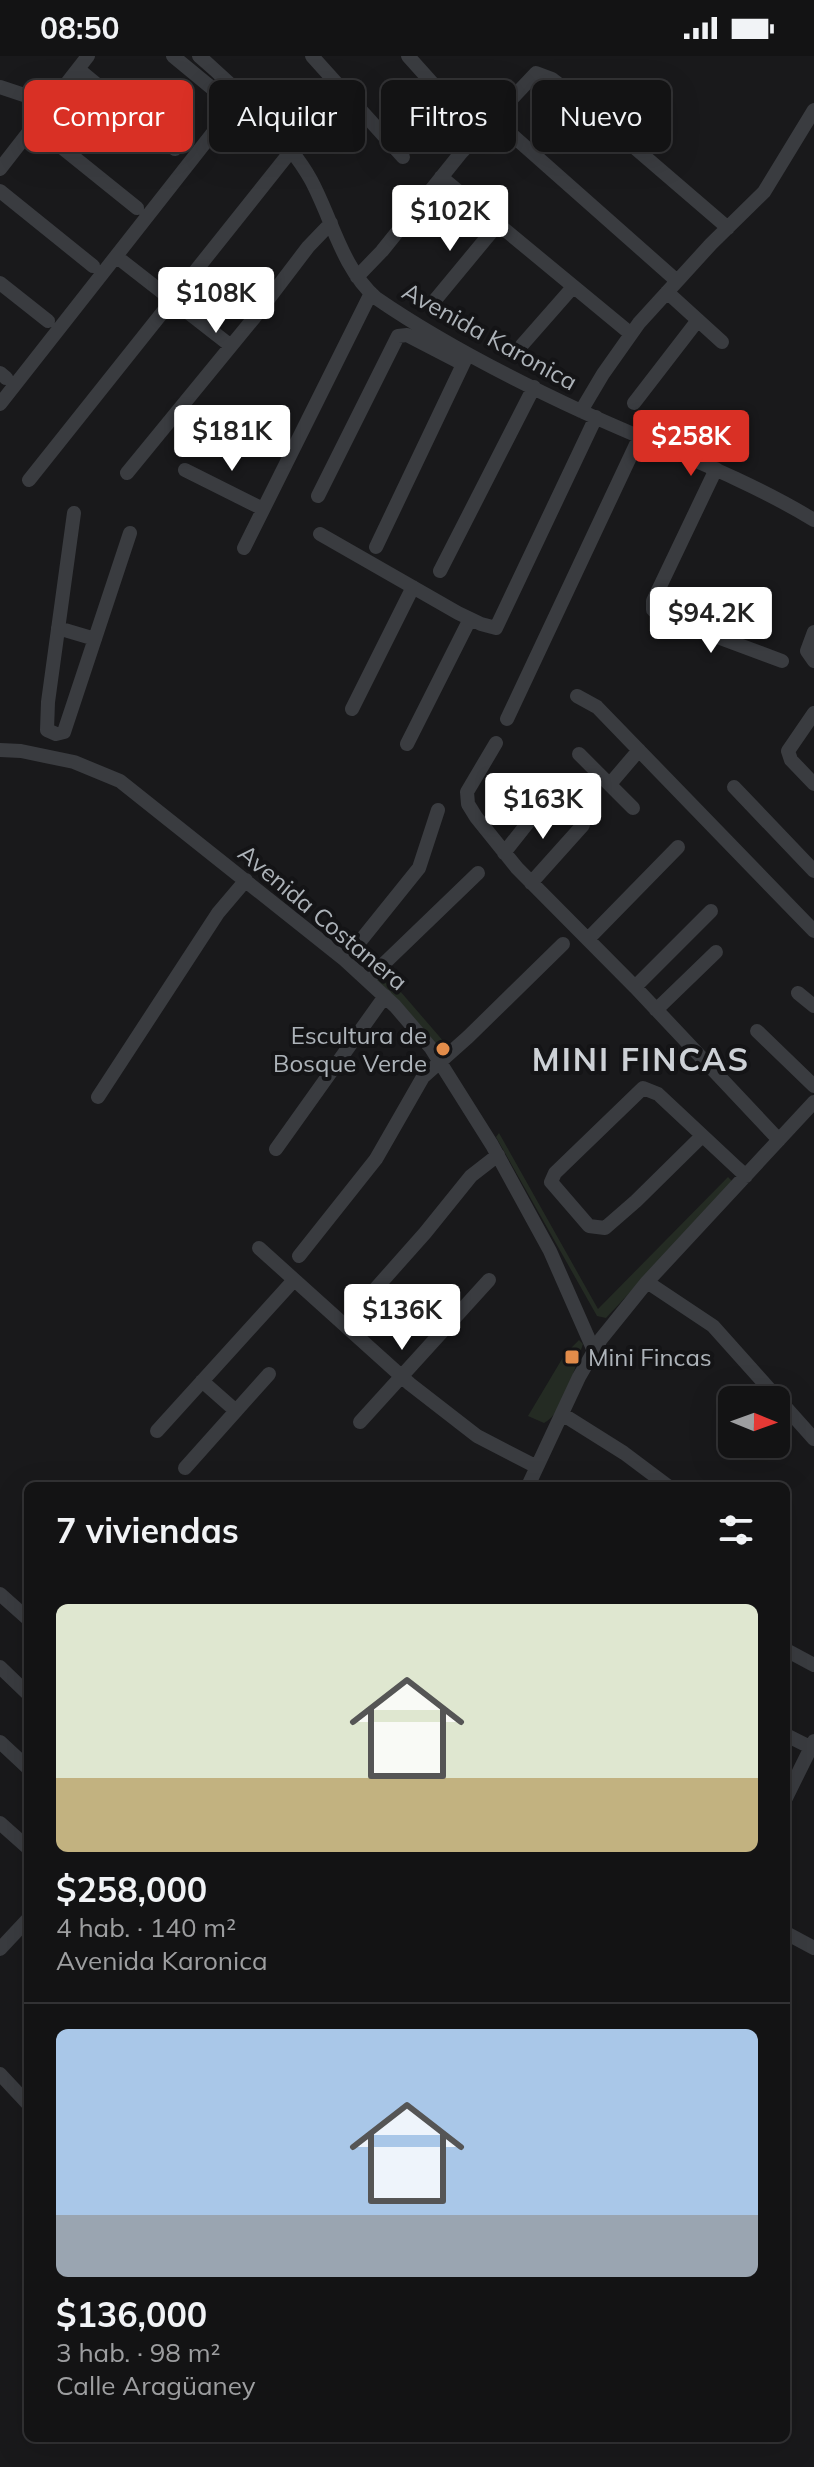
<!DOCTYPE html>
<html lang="es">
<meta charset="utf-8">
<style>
body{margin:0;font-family:Mulish,sans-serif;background:#1c1c1d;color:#f1f3f6;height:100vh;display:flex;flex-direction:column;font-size:30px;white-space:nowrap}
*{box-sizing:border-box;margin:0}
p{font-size:26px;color:#9d9ea0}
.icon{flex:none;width:44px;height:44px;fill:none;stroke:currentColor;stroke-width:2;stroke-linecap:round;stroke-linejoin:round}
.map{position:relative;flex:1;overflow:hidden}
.sheet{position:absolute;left:24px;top:1426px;width:766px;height:960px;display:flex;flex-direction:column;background:#131314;border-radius:12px;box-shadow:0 8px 32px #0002,0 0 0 2px #323234}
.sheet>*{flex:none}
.banner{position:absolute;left:24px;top:24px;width:766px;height:72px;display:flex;gap:16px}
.needle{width:52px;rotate:91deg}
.controls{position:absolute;left:718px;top:1330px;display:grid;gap:16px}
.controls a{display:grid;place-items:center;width:72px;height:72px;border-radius:12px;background:#131314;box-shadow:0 8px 32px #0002,0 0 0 2px #323234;font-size:40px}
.price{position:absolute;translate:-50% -68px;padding:0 18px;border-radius:8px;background:#fff;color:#222;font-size:26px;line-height:52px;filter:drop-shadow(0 2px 4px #0008)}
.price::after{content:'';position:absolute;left:50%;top:48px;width:24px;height:18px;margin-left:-12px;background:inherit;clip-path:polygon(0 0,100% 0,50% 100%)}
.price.on{background:#d93025;color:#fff}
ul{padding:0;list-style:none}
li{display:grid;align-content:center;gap:16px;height:424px;padding:0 32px}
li+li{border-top:2px solid #323234}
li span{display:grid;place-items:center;height:248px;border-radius:12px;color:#555}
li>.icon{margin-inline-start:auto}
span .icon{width:144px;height:144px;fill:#fffc;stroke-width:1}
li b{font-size:34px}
h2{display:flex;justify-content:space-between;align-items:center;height:96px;padding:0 32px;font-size:34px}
.tag{padding:0 28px;border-radius:12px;background:#131314;box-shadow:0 8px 32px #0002,0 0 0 2px #323234;font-size:28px;line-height:72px}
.tag.on{background:#d93025;color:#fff}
.status{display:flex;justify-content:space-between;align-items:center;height:56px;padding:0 40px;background:#131314;direction:ltr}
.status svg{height:22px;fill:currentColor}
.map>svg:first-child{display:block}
.green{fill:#242b23}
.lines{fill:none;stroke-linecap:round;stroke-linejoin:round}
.minor{stroke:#3a3c40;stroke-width:14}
.poi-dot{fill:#e28c4a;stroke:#141416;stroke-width:3}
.labels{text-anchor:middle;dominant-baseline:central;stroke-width:8;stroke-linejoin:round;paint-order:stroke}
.street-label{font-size:24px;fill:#adb3b9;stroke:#141416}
.poi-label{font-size:24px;fill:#adb3b9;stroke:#141416;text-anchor:end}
.district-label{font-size:32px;font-weight:bold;letter-spacing:2px;fill:#cdd1d6;stroke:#141416}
</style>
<div class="status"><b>08:50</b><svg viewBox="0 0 49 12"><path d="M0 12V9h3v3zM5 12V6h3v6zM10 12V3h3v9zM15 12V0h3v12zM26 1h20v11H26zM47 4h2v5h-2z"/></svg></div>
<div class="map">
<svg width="814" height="2411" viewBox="0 0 814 2411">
<rect width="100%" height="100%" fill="#19191b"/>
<!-- green -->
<path class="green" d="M381,913L451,994L444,1001L374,921Z
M499,1077L598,1253L728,1121L733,1126L606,1262L597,1260L496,1081Z
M579,1284L583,1288C575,1310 564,1357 544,1367L528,1360L565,1298Z"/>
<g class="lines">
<!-- minor -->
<path class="minor" d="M173,0L213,33
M199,0C234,30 289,84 311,124C332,163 342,212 376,242C440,286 510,322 581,355C659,391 740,419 814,464
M312,0L403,101
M408,0L451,48
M78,13L175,93
M0,31L36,43
M493,62L677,225
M34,69L137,152
M0,113L88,0
M441,121L631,278
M0,135L93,210
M117,201L231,290
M357,221L382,195L460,98L536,17L552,23L578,43L728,172
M0,227L48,265
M667,236L722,286
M431,249L498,168
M522,289L573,231
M0,317L6,322
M634,347L698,264
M0,348L241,41
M581,355L603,318L639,267L711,188L764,136L814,54
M236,370L290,395
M716,413L653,545V554L661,560L782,605
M185,414L263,453
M127,417L254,262L308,191L331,167
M29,424L291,95
M318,440L398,280L407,279L463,308
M320,478L458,557L481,568L496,572L596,361
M376,491L466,302
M244,492L371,237
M440,515L534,331
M58,572L95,583
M814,576L807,595L814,605
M577,640L597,651L814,875
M352,653L413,531
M814,657L788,695L791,704L814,728
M507,663L640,380
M56,678L47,674L48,646L74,457
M56,678L64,676L130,477
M496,687L467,736L468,748L476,761L517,812L635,931L779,1084
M407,688L470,563
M0,694L21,695L74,706L120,725L345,904L395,950L431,992L492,1089L550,1195L594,1295
M579,698L633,752
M610,728L639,694
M734,731L814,815
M504,797L553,735
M531,827L583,769
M588,883L678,791
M345,904L419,812L438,754
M368,923L478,817
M635,931L711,855
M798,937L814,950
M656,954L716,896
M757,975L814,1030
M98,1041L218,857L246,824
M702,1080L636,1145L605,1172L589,1170L551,1126L555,1117L643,1032L658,1038L735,1110L746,1120
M276,1093L385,940
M259,1192L410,1328L477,1380L537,1411
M299,1200L376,1103L423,1021L468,981L563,888
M647,1226L713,1270L814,1383
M354,1257L425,1177L471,1120L498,1099
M202,1325L236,1355
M562,1358L624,1397L668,1430
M360,1366L489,1224
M157,1375L294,1224
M185,1412L269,1318
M528,1430L579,1321L601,1283L647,1226L814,1046
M0,1538L28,1563
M786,1594L814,1609
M0,1611L28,1638
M786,1679L814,1693
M0,1686L28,1712
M786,1742L814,1685
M0,1767L28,1792
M786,1877L814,1892
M0,1893L28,1863
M0,2018L28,2048"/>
</g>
<!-- markers -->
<g class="poi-dot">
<circle cx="443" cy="993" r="8"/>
<rect x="564" y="1293" width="16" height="16" rx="4"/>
</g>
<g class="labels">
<!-- street labels -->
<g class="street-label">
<text transform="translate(490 280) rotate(29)">Avenida Karonica</text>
<text transform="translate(323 861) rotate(40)">Avenida Costanera</text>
</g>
<!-- poi labels -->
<g class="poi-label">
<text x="427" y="979">Escultura de<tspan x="427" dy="28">Bosque Verde</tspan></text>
<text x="588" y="1301" text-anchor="start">Mini Fincas</text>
</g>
<!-- district labels -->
<g class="district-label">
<text x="641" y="1003">MINI FINCAS</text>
</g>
</g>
</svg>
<div class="controls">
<a><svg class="needle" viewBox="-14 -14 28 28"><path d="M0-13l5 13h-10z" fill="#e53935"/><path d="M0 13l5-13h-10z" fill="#9d9ea0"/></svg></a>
</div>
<b class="price" style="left:450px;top:197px">$102K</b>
<b class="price" style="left:216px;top:279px">$108K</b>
<b class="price" style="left:232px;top:417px">$181K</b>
<b class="price on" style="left:691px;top:422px">$258K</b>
<b class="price" style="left:711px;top:599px">$94.2K</b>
<b class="price" style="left:543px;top:785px">$163K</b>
<b class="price" style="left:402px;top:1296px">$136K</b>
<div class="banner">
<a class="tag on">Comprar</a>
<a class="tag">Alquilar</a>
<a class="tag">Filtros</a>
<a class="tag">Nuevo</a>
</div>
<section class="sheet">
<h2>7 viviendas<svg class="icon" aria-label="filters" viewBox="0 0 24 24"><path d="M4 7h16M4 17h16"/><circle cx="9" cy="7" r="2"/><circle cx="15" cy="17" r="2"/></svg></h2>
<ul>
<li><span style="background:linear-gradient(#dfe7d0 70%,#c2b280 0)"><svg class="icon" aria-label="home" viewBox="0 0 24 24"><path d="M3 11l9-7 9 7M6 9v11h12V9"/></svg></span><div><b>$258,000</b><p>4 hab. · 140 m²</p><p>Avenida Karonica</p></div></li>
<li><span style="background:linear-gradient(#a9c7e8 75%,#9aa5b1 0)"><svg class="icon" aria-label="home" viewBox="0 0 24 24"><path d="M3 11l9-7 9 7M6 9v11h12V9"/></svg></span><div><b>$136,000</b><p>3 hab. · 98 m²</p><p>Calle Aragüaney</p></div></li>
</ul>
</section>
</div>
